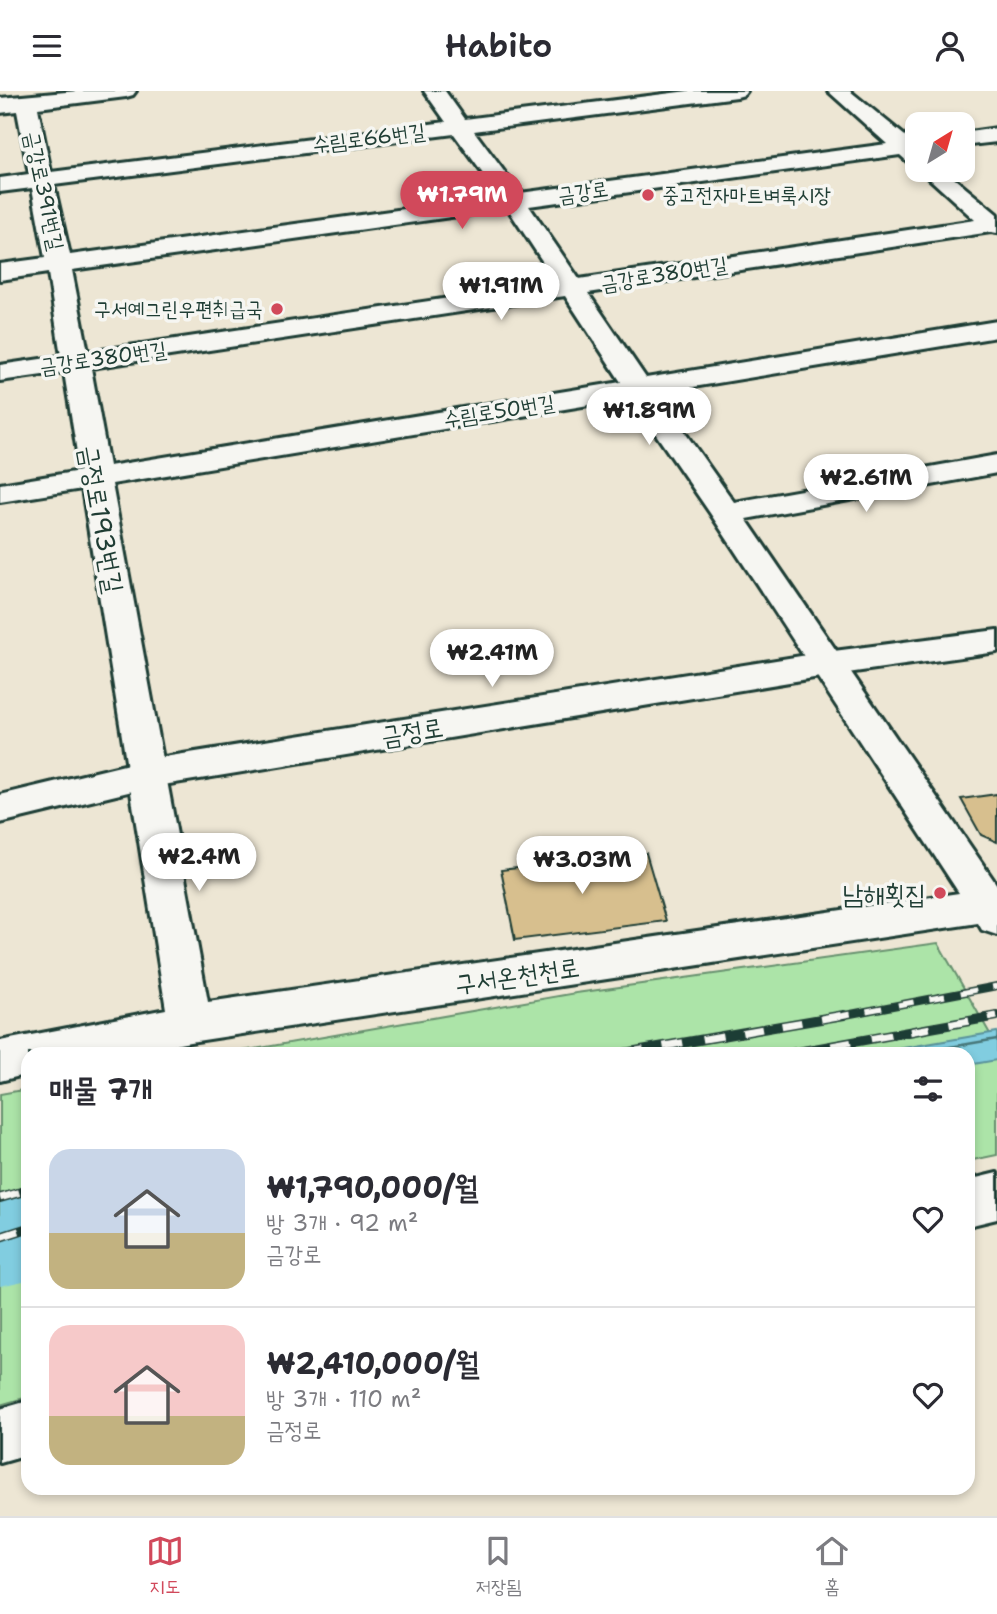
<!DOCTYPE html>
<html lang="ko">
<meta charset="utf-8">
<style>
body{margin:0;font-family:"Shantell Sans","Poor Story",sans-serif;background:#f2f2f3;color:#2b2b33;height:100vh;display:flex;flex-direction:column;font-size:26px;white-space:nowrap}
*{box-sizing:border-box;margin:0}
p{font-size:23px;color:#7c7c81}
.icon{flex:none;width:38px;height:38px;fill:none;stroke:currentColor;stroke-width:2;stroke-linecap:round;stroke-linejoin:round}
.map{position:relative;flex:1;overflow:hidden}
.details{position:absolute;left:21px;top:956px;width:954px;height:448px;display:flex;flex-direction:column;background:#fff;border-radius:21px;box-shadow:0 4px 10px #0003}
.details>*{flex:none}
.needle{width:46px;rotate:37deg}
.fabs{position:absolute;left:905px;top:21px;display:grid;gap:14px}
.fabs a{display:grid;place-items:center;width:70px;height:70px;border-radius:14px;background:#fff;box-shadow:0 4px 10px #0003;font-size:35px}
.price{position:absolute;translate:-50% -60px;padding:0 16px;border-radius:24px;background:#fff;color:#222;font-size:23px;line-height:46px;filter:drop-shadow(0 2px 4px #0008)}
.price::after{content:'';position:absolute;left:50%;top:42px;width:21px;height:16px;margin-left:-10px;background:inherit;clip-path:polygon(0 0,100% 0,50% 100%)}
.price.on{background:#d1495b;color:#fff}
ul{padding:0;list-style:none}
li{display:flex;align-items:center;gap:21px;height:175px;padding:0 28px}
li+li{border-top:2px solid #e1e1e2}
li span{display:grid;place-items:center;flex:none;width:196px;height:140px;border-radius:21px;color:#555}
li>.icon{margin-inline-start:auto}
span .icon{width:84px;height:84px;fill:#fffc;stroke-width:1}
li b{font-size:30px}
h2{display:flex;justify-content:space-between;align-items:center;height:84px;padding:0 28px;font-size:30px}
header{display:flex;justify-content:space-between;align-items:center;height:91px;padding:0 28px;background:#fff;font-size:32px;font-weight:600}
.menu{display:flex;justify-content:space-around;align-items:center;height:98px;border-top:2px solid #e1e1e2;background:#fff;font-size:19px;color:#7c7c81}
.menu a{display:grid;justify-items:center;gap:4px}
.menu .on{color:#d1495b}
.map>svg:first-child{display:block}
.green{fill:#ace4a8;stroke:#66906e;stroke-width:2}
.water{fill:#81cde0;stroke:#5a939b;stroke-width:2}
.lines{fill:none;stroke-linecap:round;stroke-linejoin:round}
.shore{stroke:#467779;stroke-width:2.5}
.river{fill:#81cde0;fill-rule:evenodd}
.building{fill:#d7bf8e;stroke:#1f3d34;stroke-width:2}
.minor-casing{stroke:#1f3d34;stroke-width:6}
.major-casing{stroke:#1f3d34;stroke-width:6}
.minor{fill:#f6f6f2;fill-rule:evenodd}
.major{fill:#f6f6f2;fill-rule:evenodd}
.rail-far1-casing{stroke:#1f3d34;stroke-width:8}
.rail-casing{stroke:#1f3d34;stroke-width:10}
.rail-far1{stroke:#f6f6f2;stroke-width:5;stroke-dasharray:16;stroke-linecap:butt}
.rail{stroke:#f6f6f2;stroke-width:7;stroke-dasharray:20;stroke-linecap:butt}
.poi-dot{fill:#d1495b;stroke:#f6f6f2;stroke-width:2.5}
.labels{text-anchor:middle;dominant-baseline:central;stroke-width:7;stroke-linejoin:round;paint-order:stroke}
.far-street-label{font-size:21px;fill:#1f3d34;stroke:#f6f6f2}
.far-poi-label{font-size:21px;fill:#1f3d34;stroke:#f6f6f2;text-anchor:start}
.street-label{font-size:26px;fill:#1f3d34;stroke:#f6f6f2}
.poi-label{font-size:26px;fill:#1f3d34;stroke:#f6f6f2;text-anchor:end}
</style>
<header><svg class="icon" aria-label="menu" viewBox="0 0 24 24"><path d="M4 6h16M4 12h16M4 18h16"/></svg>Habito<svg class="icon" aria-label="person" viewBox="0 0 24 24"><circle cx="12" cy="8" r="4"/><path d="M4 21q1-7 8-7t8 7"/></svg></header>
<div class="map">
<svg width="997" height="1425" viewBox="0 0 997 1425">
<rect width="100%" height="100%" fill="#ede6d4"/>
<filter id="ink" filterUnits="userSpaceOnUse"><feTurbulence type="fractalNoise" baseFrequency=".0143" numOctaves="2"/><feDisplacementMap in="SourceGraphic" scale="14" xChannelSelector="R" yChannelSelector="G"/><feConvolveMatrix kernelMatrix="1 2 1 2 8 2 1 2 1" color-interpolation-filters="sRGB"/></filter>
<g filter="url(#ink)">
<!-- green -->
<path class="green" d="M938,852L997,955V1064L968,1070V962H231L576,902Z
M28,998V1306L0,1314V1003Z"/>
<!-- water -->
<path class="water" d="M997,941V969L968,974V962H874Z"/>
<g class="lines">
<!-- shore -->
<path class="shore" d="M915,962L997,948"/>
<!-- river -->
<path class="river" d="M28,1099V1189L0,1195V1105Z"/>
</g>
<!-- building -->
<path class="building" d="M997,703V751L981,744L961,708Z
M646,762L666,830L515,849L501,779Z"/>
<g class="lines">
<defs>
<path id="minor" d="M77,0H136L133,4L126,6L38,17L51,81L446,31L424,0H445L465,28L688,0H747L744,4L737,6L474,40L520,102L887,53L828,0H850L910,49L917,48V74L909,72L900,64L529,115L579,188L975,129L920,79H944L997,123V142L991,141L588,202L646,287L997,230V246L657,302L734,411L997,364V382L746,428L997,794V844L982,839L978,832L190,951L131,962H28V983L0,990V950L166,918L82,398L0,411V393L80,380L64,281L0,290V274L61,265L48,182L0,189V173L45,167L32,97L0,101V87L29,83L17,20L0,22V7ZM454,43L499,105L70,164L54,94ZM508,118L556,191L88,261L72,179ZM565,205L621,291L109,375L91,277ZM631,307L710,422L959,802L208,911L112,393Z
M997,37V51L962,55V42Z"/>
<path id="major" d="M997,539V561L826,585L145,697L0,732V704L145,669L826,561Z
M997,1082V1128L968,1135V1089Z
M28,1310V1364L0,1372V1318Z"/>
</defs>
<!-- minor casing -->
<use href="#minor" class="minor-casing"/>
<!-- major casing -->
<use href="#major" class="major-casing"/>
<!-- minor -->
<use href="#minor" class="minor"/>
<!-- major -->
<use href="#major" class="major"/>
<defs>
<path id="rail-far1" d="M835,926L997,895
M992,926L997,925"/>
<path id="rail" d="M624,962L844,924
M792,962L997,925
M0,1107L28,1099
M0,1146L28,1137"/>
</defs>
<!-- rail-far1 casing -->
<use href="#rail-far1" class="rail-far1-casing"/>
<!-- rail casing -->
<use href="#rail" class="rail-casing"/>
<!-- rail-far1 -->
<use href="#rail-far1" class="rail-far1"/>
<!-- rail -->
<use href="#rail" class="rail"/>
</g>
</g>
<!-- markers -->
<g class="poi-dot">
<circle cx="648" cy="104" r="7"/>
<circle cx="277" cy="218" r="7"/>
<circle cx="940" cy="802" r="7"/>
</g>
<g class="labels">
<!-- far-street labels -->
<g class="far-street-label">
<text transform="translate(369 47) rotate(-7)">수림로66번길</text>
<text transform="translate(44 100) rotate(78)">금강로391번길</text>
<text transform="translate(583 101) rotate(-8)">금강로</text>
<text transform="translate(664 183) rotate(-9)">금강로380번길</text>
<text transform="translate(103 267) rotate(-8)">금강로380번길</text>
<text transform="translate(499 320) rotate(-9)">수림로50번길</text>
</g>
<!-- far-poi labels -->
<g class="far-poi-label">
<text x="662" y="104">중고전자마트벼룩시장</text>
<text x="263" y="218" text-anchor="end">구서예그린우편취급국</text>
</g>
<!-- street labels -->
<g class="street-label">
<text transform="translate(102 428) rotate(80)">금정로193번길</text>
<text transform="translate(412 640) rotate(-9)">금정로</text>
<text transform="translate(517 884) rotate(-8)">구서온천천로</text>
</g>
<!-- poi labels -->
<g class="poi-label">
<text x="926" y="802">남해횟집</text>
</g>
</g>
</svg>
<div class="fabs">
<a><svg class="needle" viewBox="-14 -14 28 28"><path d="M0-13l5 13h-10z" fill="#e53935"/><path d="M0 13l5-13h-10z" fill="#7c7c81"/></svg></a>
</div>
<b class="price on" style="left:462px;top:140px">₩1.79M</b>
<b class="price" style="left:501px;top:231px">₩1.91M</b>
<b class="price" style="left:649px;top:356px">₩1.89M</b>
<b class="price" style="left:866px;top:423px">₩2.61M</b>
<b class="price" style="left:492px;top:598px">₩2.41M</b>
<b class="price" style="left:199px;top:802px">₩2.4M</b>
<b class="price" style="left:582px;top:805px">₩3.03M</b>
<section class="details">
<h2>매물 7개<svg class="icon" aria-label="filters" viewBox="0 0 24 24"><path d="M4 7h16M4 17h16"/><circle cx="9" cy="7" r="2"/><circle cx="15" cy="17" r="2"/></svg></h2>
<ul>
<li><span style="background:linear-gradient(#c9d6e8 60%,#c2b280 0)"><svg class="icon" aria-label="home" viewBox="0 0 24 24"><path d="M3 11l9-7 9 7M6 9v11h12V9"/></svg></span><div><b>₩1,790,000/월</b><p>방 3개 · 92 m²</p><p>금강로</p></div><svg class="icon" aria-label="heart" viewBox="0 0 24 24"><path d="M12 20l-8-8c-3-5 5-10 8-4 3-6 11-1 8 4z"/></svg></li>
<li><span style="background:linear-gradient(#f6c9c9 65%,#c2b280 0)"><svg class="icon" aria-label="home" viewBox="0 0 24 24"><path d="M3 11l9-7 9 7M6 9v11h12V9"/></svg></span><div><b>₩2,410,000/월</b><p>방 3개 · 110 m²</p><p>금정로</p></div><svg class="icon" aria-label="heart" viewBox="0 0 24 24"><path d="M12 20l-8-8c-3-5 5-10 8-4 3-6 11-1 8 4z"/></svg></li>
</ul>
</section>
</div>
<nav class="menu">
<a class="on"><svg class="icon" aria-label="map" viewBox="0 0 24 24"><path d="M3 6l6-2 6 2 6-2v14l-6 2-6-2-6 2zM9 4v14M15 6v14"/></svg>지도</a>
<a><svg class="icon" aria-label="saved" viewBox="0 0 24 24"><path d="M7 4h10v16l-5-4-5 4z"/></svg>저장됨</a>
<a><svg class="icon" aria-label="home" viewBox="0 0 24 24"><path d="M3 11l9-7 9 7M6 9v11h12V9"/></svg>홈</a>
</nav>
